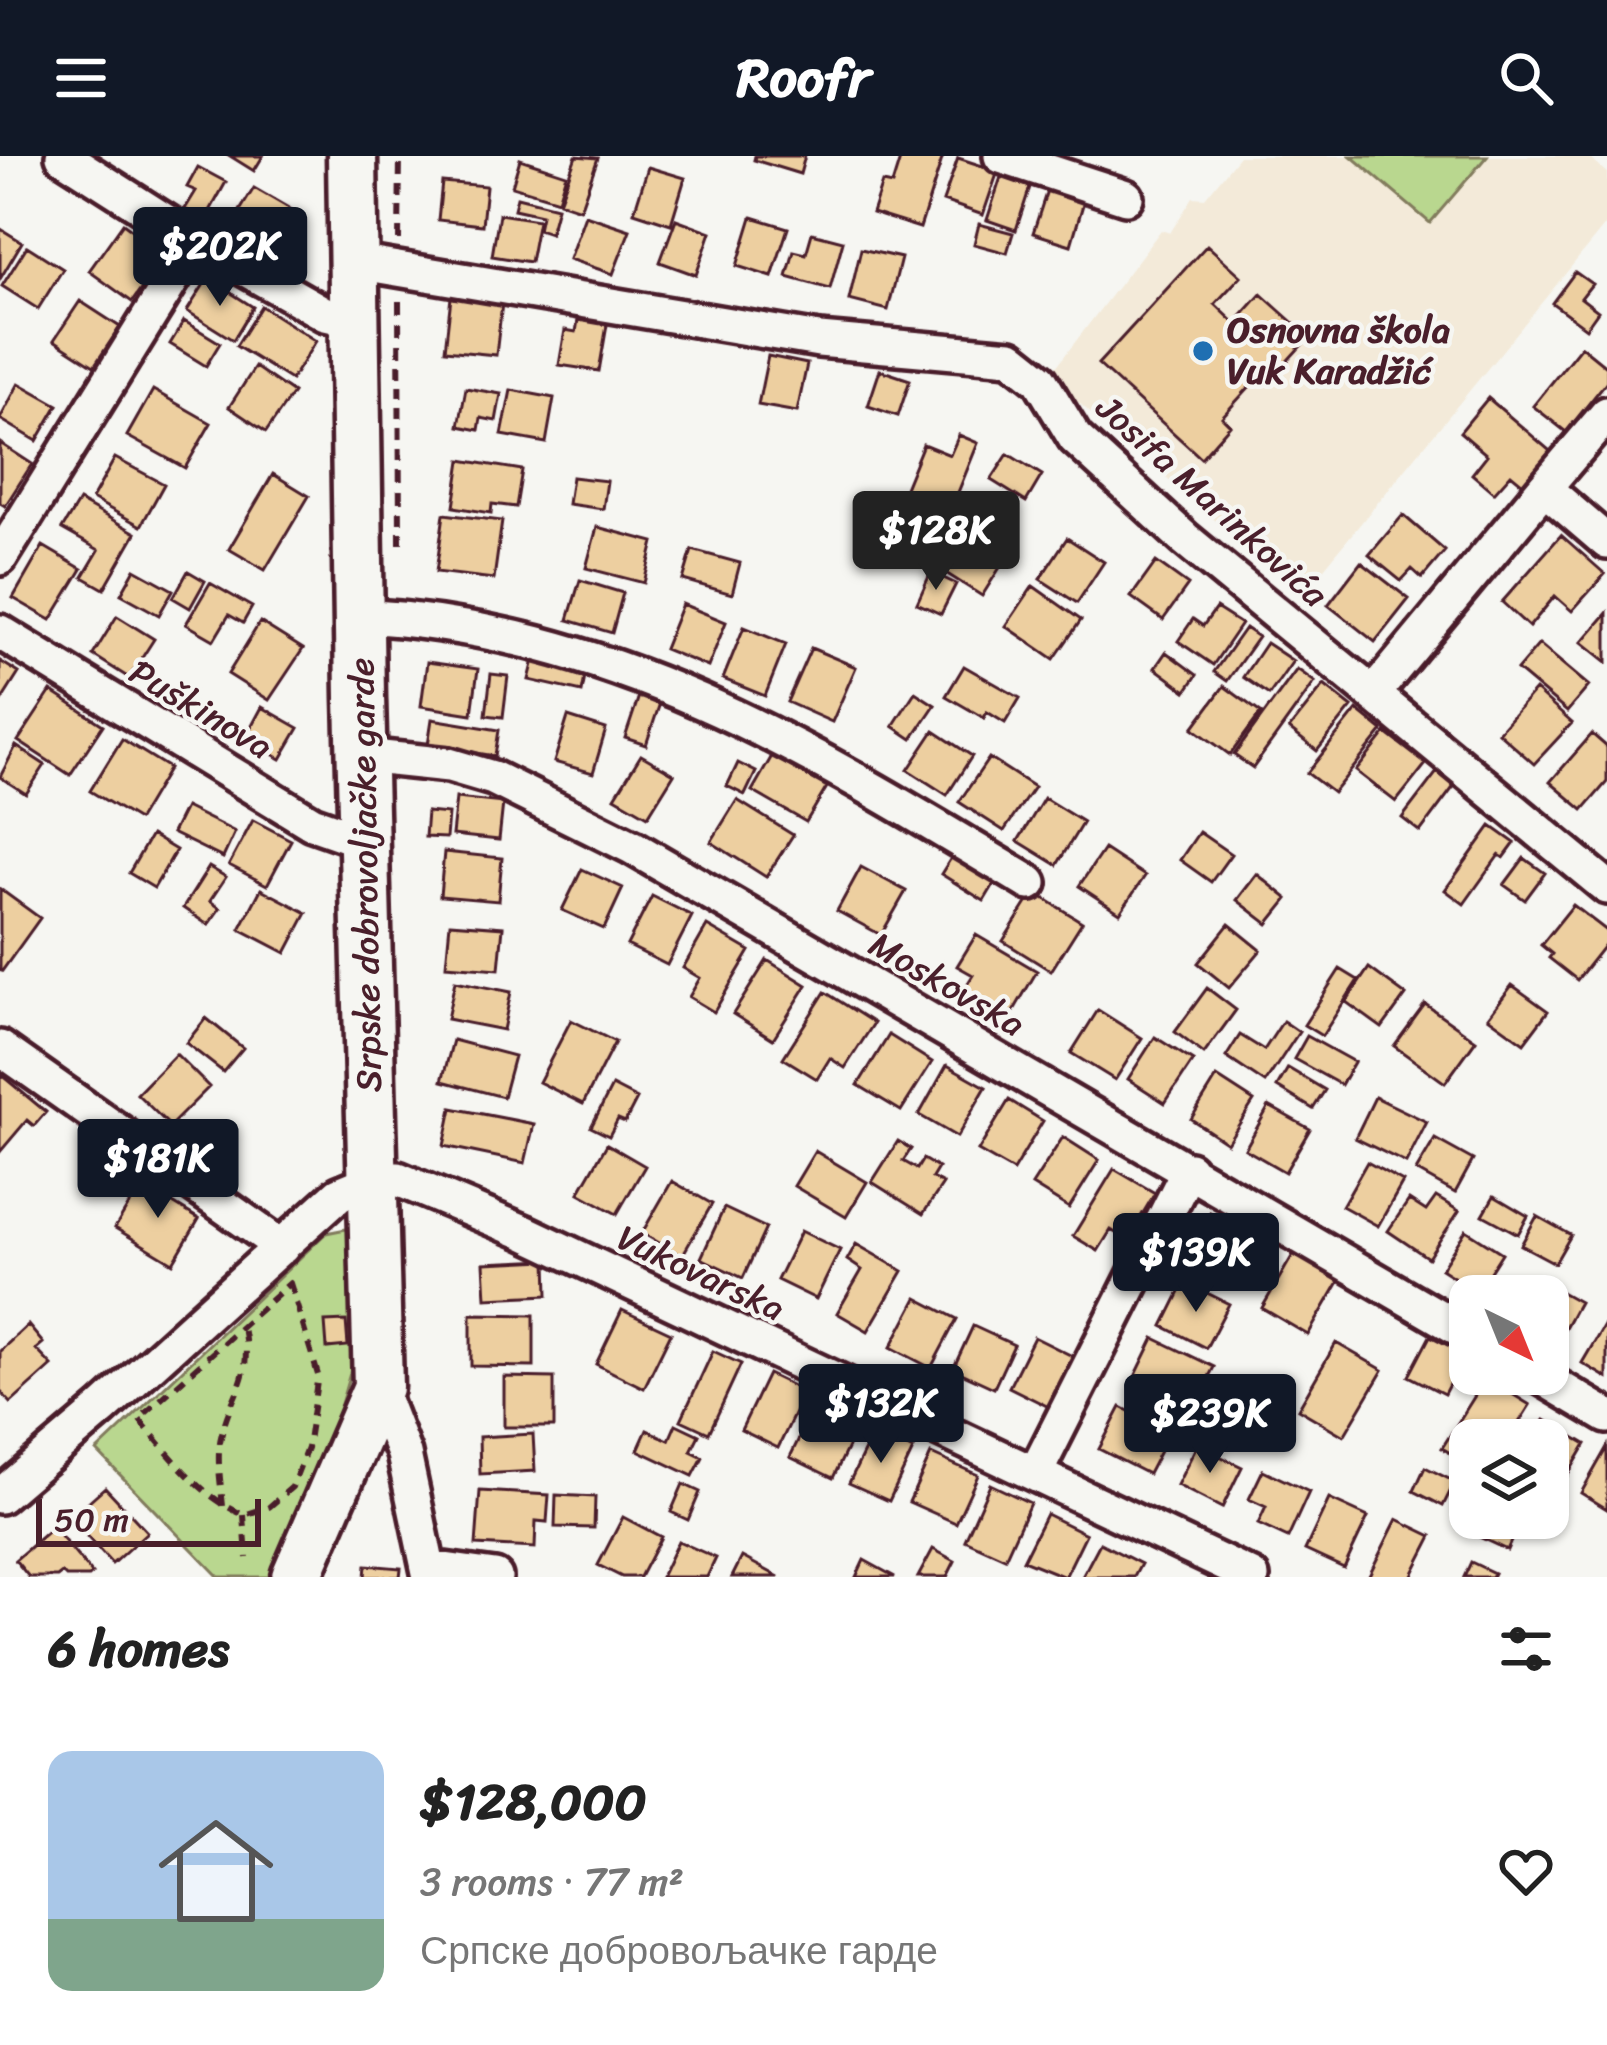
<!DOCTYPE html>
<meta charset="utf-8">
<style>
body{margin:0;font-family:Sriracha,sans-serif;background:#f2f2f2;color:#222;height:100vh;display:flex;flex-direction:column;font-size:45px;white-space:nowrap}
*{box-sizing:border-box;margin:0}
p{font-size:39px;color:#767676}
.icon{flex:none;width:66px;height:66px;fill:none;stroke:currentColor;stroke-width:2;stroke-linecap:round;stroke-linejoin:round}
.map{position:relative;height:1421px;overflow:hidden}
.details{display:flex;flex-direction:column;background:#fff;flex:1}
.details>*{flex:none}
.needle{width:78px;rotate:137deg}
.buttons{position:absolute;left:1449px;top:1119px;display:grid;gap:24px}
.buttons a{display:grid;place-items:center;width:120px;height:120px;border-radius:24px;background:#fff;box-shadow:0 3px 9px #0004;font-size:60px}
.scale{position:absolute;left:36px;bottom:30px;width:225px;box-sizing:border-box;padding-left:12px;border:6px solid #4a1f2b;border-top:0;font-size:33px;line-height:42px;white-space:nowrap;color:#4a1f2b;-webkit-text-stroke:9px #f6f6f2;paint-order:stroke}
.price{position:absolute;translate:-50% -102px;padding:0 27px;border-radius:12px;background:#111827;color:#fff;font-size:39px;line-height:78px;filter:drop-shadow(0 3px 6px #0008)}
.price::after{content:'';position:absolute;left:50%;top:72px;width:36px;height:27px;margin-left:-18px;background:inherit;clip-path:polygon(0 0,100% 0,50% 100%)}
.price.active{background:#222;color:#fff}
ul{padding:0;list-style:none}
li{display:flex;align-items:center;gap:36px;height:300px;padding:0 48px}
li+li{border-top:3px solid #e0e0e0}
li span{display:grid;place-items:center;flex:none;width:336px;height:240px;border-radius:24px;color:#555}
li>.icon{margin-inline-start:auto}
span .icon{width:144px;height:144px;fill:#fffc;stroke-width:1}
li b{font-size:51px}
h2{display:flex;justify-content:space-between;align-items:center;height:144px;padding:0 48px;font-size:51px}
header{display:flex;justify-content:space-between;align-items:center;height:156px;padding:0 48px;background:#111827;color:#fff;font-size:54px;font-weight:700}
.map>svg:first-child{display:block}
.built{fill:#f3ead9}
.green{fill:#b9d78f;stroke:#827b5d;stroke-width:3}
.building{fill:#edcfa0;stroke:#4a1f2b;stroke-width:3}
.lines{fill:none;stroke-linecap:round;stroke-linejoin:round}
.minor-casing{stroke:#4a1f2b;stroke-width:42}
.secondary-casing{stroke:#4a1f2b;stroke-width:57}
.path{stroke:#4a1f2b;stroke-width:6;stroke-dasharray:12 9;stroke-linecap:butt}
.minor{stroke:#f6f6f2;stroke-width:33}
.secondary{stroke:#f6f6f2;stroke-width:48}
.poi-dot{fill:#1f6fb2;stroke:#f6f6f2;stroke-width:4.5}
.labels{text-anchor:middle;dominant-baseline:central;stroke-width:9;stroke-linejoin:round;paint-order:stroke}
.poi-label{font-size:36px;font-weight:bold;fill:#4a1f2b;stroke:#f6f6f2;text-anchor:start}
.street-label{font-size:36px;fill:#4a1f2b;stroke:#f6f6f2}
</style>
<header><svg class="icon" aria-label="menu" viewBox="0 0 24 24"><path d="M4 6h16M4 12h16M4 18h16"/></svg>Roofr<svg class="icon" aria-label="search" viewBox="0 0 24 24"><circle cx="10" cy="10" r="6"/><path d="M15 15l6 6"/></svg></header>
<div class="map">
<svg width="1607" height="1421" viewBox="0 0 1607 1421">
<rect width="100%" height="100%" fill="#f6f6f2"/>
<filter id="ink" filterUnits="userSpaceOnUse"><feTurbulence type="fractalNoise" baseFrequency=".00833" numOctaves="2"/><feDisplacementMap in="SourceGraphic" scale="24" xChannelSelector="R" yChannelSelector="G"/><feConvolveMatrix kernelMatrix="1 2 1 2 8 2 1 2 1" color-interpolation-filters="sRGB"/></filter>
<g filter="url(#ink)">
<!-- built -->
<path class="built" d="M1239,0H1587L1607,17V67L1302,439L1058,229L1056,211L1161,74L1170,77L1193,41L1205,42Z"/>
<!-- green -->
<path class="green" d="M1351,0H1487L1430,67Z
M356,1071L355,1200L313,1344L278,1421H219L97,1295L326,1077Z"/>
<!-- building -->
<path class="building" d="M230,0H263L254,15Z
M576,0L598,2L580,53L559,46Z
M755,0H805L800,18L754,4Z
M901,0H943L920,72L872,57L882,27L892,29Z
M958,2L998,15L983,59L943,45Z
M520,3L566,18L558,44L512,30Z
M198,11L226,26L205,64L185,53L196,35L187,31Z
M648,11L685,22L671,68L634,56Z
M1001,21L1030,31L1016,74L987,64Z
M442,26L486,30L482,69L438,64Z
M254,32L299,58L276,97L230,71Z
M1047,34L1084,45L1071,89L1033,77Z
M517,41L557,51L550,77L538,73L541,59L514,53Z
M499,58L538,64L530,106L492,100Z
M585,59L630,74L613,118L569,103Z
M752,61L788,72L772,121L737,110Z
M676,63L711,76L696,119L660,106Z
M123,67L166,98L132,146L89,115Z
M979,68L1013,77L1007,97L974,88Z
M1,73L22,86L0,123V76Z
M812,77L843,85L830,133L787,121L794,95L806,98Z
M1207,89L1241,120L1215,148L1235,167L1261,138L1309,181L1270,224L1262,217L1222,261L1230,269L1201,302L1098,208Z
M27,90L63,113L38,153L2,130Z
M861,93L901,102L888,154L849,144Z
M1575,116L1592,128L1581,142L1598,155L1586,172L1552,147Z
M208,122L253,151L233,184L187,155Z
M451,141L502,147L496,199L445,194Z
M80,145L120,171L94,210L54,184Z
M261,150L316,185L291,224L236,190Z
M578,164L607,169L599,215L559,209L565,174L576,176Z
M184,165L220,187L206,210L170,188Z
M1581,190L1607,211V225L1566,276L1533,250Z
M768,200L807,208L797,256L758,249Z
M255,211L293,237L266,276L229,251Z
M880,214L910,224L898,260L868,250Z
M19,227L58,249L37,285L0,263Z
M466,232L501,238L496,265L481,262L479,274L459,270Z
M153,234L211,267L185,312L127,280Z
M511,234L554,242L546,287L502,279Z
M1488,242L1556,300L1529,333L1511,318L1494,337L1472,318L1487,299L1460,276Z
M959,279L978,287L948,361L901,342L923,288L950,299Z
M0,287L32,308L5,350L0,347Z
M1008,298L1042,319L1026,346L991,324Z
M115,302L164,328L141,370L92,343Z
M461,304L522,314L516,351L492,348L491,357L454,351Z
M273,318L309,340L265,414L229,393Z
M572,321L607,325L603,353L568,348Z
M971,344L1015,373L1004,389L1011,394L982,440L930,407Z
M79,345L136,377L104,433L83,421L99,394L62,373Z
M444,358L502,365L494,423L436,416Z
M1403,359L1445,395L1422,422L1412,413L1401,425L1369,399Z
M597,371L654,386L644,427L586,412Z
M1561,379L1605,418L1572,455L1555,440L1529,471L1502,446Z
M1067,382L1104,406L1077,447L1040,423Z
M43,390L82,413L51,464L13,442Z
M692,394L740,407L732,438L683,424Z
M1156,406L1188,429L1163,464L1131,441Z
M1361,406L1409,443L1375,486L1328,449Z
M135,413L173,434L159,459L121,438Z
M188,415L205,425L190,452L173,442Z
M931,416L956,428L941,458L917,447Z
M580,424L623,437L612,477L568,464Z
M210,427L252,451L243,467L229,459L214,484L186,468Z
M1033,430L1081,464L1054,503L1006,470Z
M682,448L726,466L708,511L664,493Z
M1216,452L1241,468L1213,509L1178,485L1193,463L1203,470Z
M1607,457V506L1582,486Z
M117,460L154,483L129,522L93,499Z
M260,466L303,493L269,544L228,518Z
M744,471L786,488L765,540L723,523Z
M1245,472L1258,481L1227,525L1214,516Z
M1266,487L1293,505L1269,539L1243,521Z
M1539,488L1589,530L1567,556L1517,514Z
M811,492L856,511L832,566L787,546Z
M1166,496L1197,519L1186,535L1155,512Z
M534,504L586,516L582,536L529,524Z
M0,505L19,517L0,547Z
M427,506L478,513L472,558L421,550Z
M964,510L1020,542L1005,567L987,556L984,562L946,540Z
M1297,513L1315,526L1253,612L1234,599Z
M491,518L508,520L503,561L486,559Z
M1324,529L1352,551L1317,595L1289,573Z
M1224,530L1261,557L1230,599L1193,572Z
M1535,534L1572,567L1534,608L1498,576Z
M51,535L103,569L70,619L18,585Z
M915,536L935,549L912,583L893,570Z
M640,537L661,544L646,589L625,582Z
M262,551L299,572L281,603L245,583Z
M1357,554L1383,575L1333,637L1307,617Z
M568,561L606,573L593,617L554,606Z
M432,563L499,574L495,600L428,589Z
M934,575L972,600L947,639L908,614Z
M1386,577L1426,608L1396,646L1356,615Z
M1592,578L1607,591V626L1583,654L1550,626Z
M122,583L169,612L138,664L90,635Z
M16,590L45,609L26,638L0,621Z
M641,599L674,618L648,660L615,641Z
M772,600L827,631L806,666L752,635Z
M989,602L1034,631L1004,675L959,646Z
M738,607L756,616L745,639L727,630Z
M1437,616L1455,629L1420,676L1402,662Z
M456,642L503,647L499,684L452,679Z
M1044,642L1083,666L1057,709L1018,685Z
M737,644L793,679L766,721L711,686Z
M185,651L235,676L223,702L172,677Z
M427,656L448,658L446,682L425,681Z
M253,664L291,684L267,729L229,709Z
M1491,670L1515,687L1504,702L1499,699L1464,748L1445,734Z
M1199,676L1231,698L1211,726L1180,704Z
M151,679L176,694L154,732L129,717Z
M1104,693L1145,720L1120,757L1079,730Z
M956,694L999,720L984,745L941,718Z
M444,696L502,702L498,745L440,740Z
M1524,702L1545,717L1525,744L1504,729Z
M209,711L226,721L210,745L220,752L208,769L183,752Z
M861,711L906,735L881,779L837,755Z
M582,713L623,732L604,773L562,754Z
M1257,718L1288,743L1268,768L1237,744Z
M0,733L40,762L2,815L0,814Z
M261,733L307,757L286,797L240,773Z
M1034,736L1082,766L1051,815L1003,785Z
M652,740L692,760L667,809L627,789Z
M1573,749L1607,775V786L1577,824L1549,802L1552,798L1541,789Z
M450,767L503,771L499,813L446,809Z
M1229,768L1261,794L1229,832L1198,807Z
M707,770L750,795L714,856L689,841L700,822L683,812Z
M976,779L1037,815L1009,863L963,835L973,819L957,810Z
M767,804L807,829L773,883L733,858Z
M1369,812L1406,839L1382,872L1346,846Z
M1340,813L1358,824L1322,880L1304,869Z
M455,825L511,836L503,874L447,863Z
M1512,829L1548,855L1524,887L1488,861Z
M1207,832L1236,854L1204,898L1175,876Z
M825,836L874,867L845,912L830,902L817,923L783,902Z
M1425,848L1476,884L1445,927L1394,890Z
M1098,854L1142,882L1115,924L1071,897Z
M206,862L243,892L223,916L186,887Z
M571,864L615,886L583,948L539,926Z
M1283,865L1299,876L1265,927L1226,901L1240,879L1264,894Z
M889,879L932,906L901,955L858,929Z
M1307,880L1354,906L1341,929L1294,903Z
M1155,881L1193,905L1165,947L1128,923Z
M453,884L514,900L503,941L442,925Z
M176,898L209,931L170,970L137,938Z
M947,909L986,931L957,981L919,959Z
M1288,912L1325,934L1313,953L1277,931Z
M0,918L46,956L34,970L27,964L0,996Z
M1217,921L1254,945L1227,987L1191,963Z
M612,930L637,943L625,966L618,963L609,980L591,971Z
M1375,941L1427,966L1406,1007L1355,982Z
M1009,944L1043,965L1013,1015L978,995Z
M1269,950L1310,973L1285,1016L1245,993Z
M452,952L534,968L525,1007L444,990Z
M1063,981L1099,1004L1069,1052L1032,1029Z
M1435,983L1473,1004L1455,1037L1416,1015Z
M898,985L911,993L903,1005L917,1013L923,1003L938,1012L932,1022L943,1028L923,1058L872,1026Z
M607,988L645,1010L617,1058L579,1037Z
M815,995L867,1026L846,1061L794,1030Z
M1367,1006L1403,1026L1378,1070L1342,1050Z
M1114,1013L1155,1037L1127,1084L1111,1074L1098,1095L1073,1080Z
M161,1021L177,1030L168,1044L199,1063L173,1107L115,1072L142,1027L153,1033Z
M672,1025L712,1048L682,1100L642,1077Z
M1494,1040L1528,1060L1518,1078L1483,1059Z
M1436,1041L1459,1055L1428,1102L1388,1075L1409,1044L1426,1055Z
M724,1052L766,1072L743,1122L701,1102Z
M1210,1056L1269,1084L1246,1132L1187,1103Z
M1537,1060L1571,1079L1555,1107L1521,1089Z
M1466,1074L1502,1097L1477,1136L1441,1113Z
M801,1075L840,1094L816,1143L777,1124Z
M856,1088L903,1115L868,1175L837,1157L862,1114L847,1104Z
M1294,1097L1340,1124L1308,1179L1262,1152Z
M547,1104L548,1139L486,1142L484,1107Z
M1536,1122L1579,1146L1557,1186L1548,1181V1140H1526Z
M1185,1126L1229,1148L1206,1192L1163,1170Z
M917,1142L957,1163L931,1212L891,1191Z
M622,1154L671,1177L644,1232L596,1208Z
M471,1158L534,1159V1211L471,1210Z
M346,1165L348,1190L327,1192L325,1166Z
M1606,1166H1607V1222L1582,1207Z
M28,1169L43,1187L36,1193L52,1210L11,1247L0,1235V1195Z
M973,1170L1014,1189L994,1232L953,1213Z
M1430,1180L1465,1198L1444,1238L1409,1220Z
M1034,1181L1074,1201L1049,1251L1009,1231Z
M1154,1182L1214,1211L1201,1236L1194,1232L1181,1257L1130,1231Z
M1336,1187L1383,1214L1344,1280L1298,1253Z
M713,1195L741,1208L709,1277L681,1264Z
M768,1218L805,1236L778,1292L741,1274Z
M504,1221L554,1222V1271H504Z
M1486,1222L1530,1249L1508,1284H1470V1309L1442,1292Z
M817,1245L860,1266L833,1322L790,1301Z
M1121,1251L1170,1276L1148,1318L1099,1293Z
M1545,1264L1586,1288L1557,1337L1548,1331V1284H1533Z
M676,1268L699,1279L691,1295L703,1301L693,1320L638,1294L647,1274L669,1284Z
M874,1275L913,1294L889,1345L849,1327Z
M533,1278L535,1315L480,1318L479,1281Z
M1197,1289L1242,1311L1222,1352L1177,1329Z
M1607,1291V1353L1581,1337Z
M931,1298L978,1319L956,1367L909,1346Z
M1425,1311L1455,1326L1443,1350L1414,1335Z
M1263,1314L1309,1336L1288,1382L1258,1368L1266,1351L1249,1343Z
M683,1328L700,1336L688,1364L671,1356Z
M990,1328L1030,1347L1005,1402L965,1384Z
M105,1331L147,1376L112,1408L70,1362Z
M480,1335L549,1339L547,1366L536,1365L535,1392L476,1389Z
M556,1339L595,1341L594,1372L555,1371Z
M1329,1343L1368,1361L1344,1412L1305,1394Z
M1046,1358L1086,1378L1065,1421L1023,1404Z
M623,1361L661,1381L640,1421H622L598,1409Z
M1483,1362L1521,1363L1507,1394L1475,1379Z
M1397,1363L1432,1380L1411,1421H1368Z
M53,1371L92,1418L89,1421H66L62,1417L57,1421H29L15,1404Z
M678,1385L716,1402L707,1421H661Z
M1100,1387L1141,1408L1134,1421H1082Z
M933,1393L955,1405L947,1421H918Z
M742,1401L779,1421H732Z
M864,1404L895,1421H856Z
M1471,1406L1494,1417L1492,1421H1464Z
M366,1409L401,1412L400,1421H365Z"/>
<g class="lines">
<defs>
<path id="minor" d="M63,0L196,85L325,158L356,165
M1001,0L1126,41
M356,106L819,184L1011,201L1040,224L1075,282L1185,383L1607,731
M1607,258L1544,332L1607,386
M0,402L196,85
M359,460C618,473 816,598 1030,727
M0,476L312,667L366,686
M1374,537L1544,332
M363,600L449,609L493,622L632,691L1470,1179
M0,892L282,1091
M1536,1218L1607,1260
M378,1231L404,1298L430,1421
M1035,1318L1189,1013
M0,1340L102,1253L339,1038L373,1024L398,1023L524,1076L1252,1421
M430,1412L495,1421"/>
<path id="secondary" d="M296,1421L378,1231L360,541L352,0"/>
</defs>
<!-- minor casing -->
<use href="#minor" class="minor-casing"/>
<!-- secondary casing -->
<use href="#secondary" class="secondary-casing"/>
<!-- path -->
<path class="path" d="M399,84L400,0
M399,145L400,390
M290,1127L318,1219L307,1292L292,1331L269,1351L244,1359C198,1339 171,1300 139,1263Z
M223,1350C221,1329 216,1301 221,1281C232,1233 255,1223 242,1167
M244,1359L247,1402"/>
<!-- minor -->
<use href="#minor" class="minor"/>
<!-- secondary -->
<use href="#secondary" class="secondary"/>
</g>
</g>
<!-- markers -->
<circle class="poi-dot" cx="1203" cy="195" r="12"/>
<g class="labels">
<!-- poi labels -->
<g class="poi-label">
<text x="1227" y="174">Osnovna škola<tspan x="1227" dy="41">Vuk Karadžić</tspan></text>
</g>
<!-- street labels -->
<g class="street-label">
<text transform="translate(1212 345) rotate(42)">Josifa Marinkovića</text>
<text transform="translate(201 553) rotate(31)">Puškinova</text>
<text transform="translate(365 719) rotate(-91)">Srpske dobrovoljačke garde</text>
<text transform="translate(947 828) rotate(30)">Moskovska</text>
<text transform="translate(701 1117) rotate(25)">Vukovarska</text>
</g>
</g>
</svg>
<div class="buttons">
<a><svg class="needle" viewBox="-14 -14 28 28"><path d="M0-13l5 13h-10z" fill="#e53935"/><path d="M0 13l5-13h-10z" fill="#767676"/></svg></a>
<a><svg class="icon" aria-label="layers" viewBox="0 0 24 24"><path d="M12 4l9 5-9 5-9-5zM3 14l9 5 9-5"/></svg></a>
</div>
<div class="scale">50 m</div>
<b class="price" style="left:220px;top:153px">$202K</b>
<b class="price active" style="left:936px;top:437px">$128K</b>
<b class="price" style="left:158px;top:1065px">$181K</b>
<b class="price" style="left:1196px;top:1159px">$139K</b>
<b class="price" style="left:881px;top:1310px">$132K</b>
<b class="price" style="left:1210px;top:1320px">$239K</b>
</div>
<section class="details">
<h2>6 homes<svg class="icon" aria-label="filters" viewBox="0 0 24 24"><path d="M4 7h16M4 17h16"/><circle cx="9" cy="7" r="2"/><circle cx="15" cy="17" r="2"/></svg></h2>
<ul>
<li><span style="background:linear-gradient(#a9c7e8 70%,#7fa58c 0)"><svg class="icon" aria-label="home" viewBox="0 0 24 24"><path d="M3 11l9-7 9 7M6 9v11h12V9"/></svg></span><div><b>$128,000</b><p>3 rooms · 77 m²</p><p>Српске добровољачке гарде</p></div><svg class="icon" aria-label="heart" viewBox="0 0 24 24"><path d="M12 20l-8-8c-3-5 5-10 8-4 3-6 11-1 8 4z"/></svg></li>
</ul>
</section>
